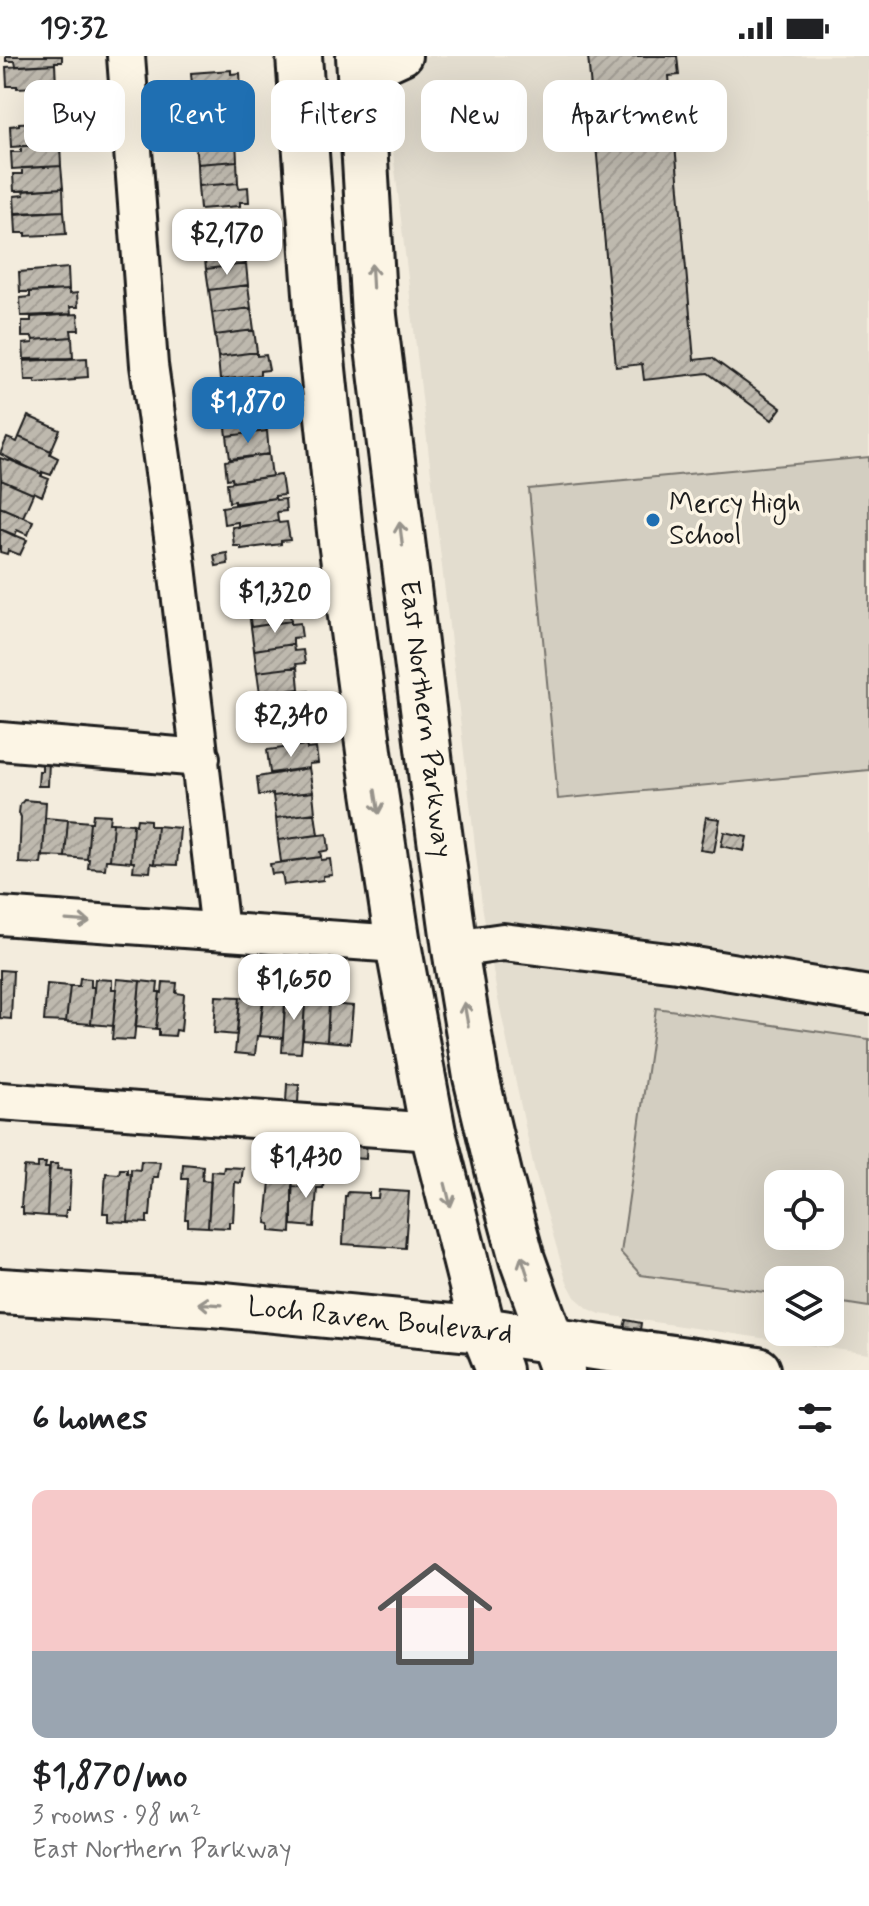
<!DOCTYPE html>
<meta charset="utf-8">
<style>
body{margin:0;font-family:Mynerve,sans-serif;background:#f6f6f6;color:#202124;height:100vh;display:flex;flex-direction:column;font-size:30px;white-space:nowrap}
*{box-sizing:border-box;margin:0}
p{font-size:26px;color:#757577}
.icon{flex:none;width:44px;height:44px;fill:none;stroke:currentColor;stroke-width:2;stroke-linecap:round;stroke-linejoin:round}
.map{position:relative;height:1314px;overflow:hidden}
.side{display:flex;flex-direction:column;background:#fff;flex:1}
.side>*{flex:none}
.banner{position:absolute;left:24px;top:24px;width:822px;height:72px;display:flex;gap:16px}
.controls{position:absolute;left:764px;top:1114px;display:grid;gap:16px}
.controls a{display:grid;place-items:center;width:80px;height:80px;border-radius:16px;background:#fff;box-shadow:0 8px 32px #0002;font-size:40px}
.price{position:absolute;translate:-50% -68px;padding:0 18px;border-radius:16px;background:#fff;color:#222;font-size:26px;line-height:52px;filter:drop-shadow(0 2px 4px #0008)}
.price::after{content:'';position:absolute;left:50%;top:48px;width:24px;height:18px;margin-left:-12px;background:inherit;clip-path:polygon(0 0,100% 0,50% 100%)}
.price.active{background:#1f6fb2;color:#fff}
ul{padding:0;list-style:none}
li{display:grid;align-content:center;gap:16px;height:424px;padding:0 32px}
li+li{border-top:2px solid #e0e0e0}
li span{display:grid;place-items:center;height:248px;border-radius:16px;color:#555}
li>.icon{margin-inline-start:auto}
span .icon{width:144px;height:144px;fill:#fffc;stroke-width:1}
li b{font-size:34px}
h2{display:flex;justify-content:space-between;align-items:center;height:96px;padding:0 32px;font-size:34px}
.chip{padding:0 28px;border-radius:16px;background:#fff;box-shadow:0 8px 32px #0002;font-size:28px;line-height:72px}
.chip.active{background:#1f6fb2;color:#fff}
.status{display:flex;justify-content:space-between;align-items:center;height:56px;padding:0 40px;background:#fff;direction:ltr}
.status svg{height:22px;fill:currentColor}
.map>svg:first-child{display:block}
.built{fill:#e3ddcf;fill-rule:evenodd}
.grass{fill:#d3cec1;stroke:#78756e;stroke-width:2;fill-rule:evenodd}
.building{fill:url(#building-hatch);stroke:#1c1c1c;stroke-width:2}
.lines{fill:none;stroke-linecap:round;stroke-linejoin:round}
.minor-casing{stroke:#1c1c1c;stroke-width:42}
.major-casing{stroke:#1c1c1c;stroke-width:50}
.minor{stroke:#fcf5e5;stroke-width:36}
.major{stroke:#fcf5e5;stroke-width:44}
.oneway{stroke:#97938b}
.poi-dot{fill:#1f6fb2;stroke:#fcf5e5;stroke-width:3}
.labels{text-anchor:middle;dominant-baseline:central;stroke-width:7;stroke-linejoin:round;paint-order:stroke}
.poi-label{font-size:28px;fill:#1c1c1c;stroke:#fcf5e5;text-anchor:start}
.street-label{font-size:28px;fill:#1c1c1c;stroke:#fcf5e5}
</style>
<div class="status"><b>19:32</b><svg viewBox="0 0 49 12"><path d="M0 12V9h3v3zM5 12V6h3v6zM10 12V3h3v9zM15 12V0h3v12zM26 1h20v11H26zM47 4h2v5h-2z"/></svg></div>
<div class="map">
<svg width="869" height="1314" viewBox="0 0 869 1314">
<defs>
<pattern id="building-hatch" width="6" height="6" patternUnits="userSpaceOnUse" patternTransform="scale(2)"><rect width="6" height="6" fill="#beb9ae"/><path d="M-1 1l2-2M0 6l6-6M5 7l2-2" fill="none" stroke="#a39e95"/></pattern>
</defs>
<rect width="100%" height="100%" fill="#f3ecdd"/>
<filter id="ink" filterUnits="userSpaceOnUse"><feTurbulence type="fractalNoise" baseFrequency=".0125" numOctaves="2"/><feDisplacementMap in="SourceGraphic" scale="16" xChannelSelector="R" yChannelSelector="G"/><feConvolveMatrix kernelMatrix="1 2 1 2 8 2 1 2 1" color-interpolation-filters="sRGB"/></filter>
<g filter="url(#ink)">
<!-- built -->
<path class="built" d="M387,0H869V1298L600,1258L589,1253L575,1241L566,1224L534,1112L497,938L482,849L391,79ZM778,1128H830V1180H778ZM778,1224H830V1276H778Z"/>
<!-- grass -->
<path class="grass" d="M869,401V714L558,743L529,433Z
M656,952L869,983V1251L830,1245V1224H778V1238L641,1219L621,1197ZM778,1128H830V1180H778Z"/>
<!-- building -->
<path class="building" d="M6,0H62V6H55V8L16,10L15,5H6Z
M588,0H677L679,19L669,20L694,304L712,302L781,352L772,364L708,317L644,324L642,308L616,311Z
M55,8L56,30L17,32V30H7L6,11Z
M231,14V18L240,17L241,33H232L233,38L193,41L191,17Z
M233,38L234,60L194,63L193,41Z
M234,60L236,83L195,85L194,63Z
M59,65L60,88L11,91L10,70L19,69V67Z
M236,83L237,105L197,108L195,85Z
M60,88L61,110L12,113L11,96H21V90Z
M237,105L238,127L198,130L197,108Z
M61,110L63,132L14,135L13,118H22V112Z
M238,127L239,132L248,131L249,146H240V150L200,153L198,130Z
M63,132L64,155L15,157L14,140L24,139L23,135Z
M64,155L66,178L26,180V177H16L15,158Z
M243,183V187L252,186L254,202L245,203L246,208L206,213L203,188Z
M246,208L248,229L209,234L206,213Z
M68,212L69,234L20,236L19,216Z
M248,229L251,252L212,257L209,234Z
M69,234V238L77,237L78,251H70L71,258L21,260L20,242L30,241V236Z
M251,252L254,274L215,279L212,257Z
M78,258L79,274H71L72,281L33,284L32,281H22V265H31V261Z
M254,274L257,296L218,301L215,279Z
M72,281L73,302L24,303L23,288L33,287V284Z
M257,296V300L266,299L269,314L260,315V319L220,324L218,301Z
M87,302L88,321L75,322V324L35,327V324H25L24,305Z
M263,352L264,356L273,355L275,370L266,372L267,375L227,380L224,357Z
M28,360L60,374L51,395L19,381Z
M267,375L269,398L230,403L227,380Z
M19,381L51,395L50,398L58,402L51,419L42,416V418L0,398L7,382L17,386Z
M269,398L272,420L233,426L232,422L227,423L225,405Z
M0,402L9,405L10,404L42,418L41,420L49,423L42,440L34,436L33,438L1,424Z
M281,419L284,439L275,440V442L235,447V445L229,446L227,427Z
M1,424L33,438L23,461L0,451Z
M275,442L276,444L285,443L286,455L277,456L278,465L238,471V466L224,468L222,451Z
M0,451L33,465L28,479L17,474L15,480L0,473Z
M278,465L279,467L287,466L290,484L281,485V488L241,493V490H234L232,471Z
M0,473L27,484L20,499L8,494L7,498L0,496Z
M227,497L228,508L216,510L214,499Z
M285,520V525L295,524L296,539L288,540V544L248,549L245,526Z
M288,544L291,565L251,571L248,549Z
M291,565V568L300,567L302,581L293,582V588L254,594L251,571Z
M293,588L294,595L303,594L305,607L296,608L297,611L257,616L254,594Z
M297,611L299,633L260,638L257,616Z
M299,633L300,636L309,635L311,651L302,652V655L263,661L260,638Z
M306,689L307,693L316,692L318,707L309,708V712L270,717L267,694Z
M42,704H49L48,730H38L39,715H42Z
M309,712L313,736L273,740V738L259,739L257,721Z
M313,736L315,757L276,762L273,740Z
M24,744L46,746L43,800L42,799L41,808L19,807L21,761L19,757L20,749Z
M315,757L318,779L278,784L276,762Z
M93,758L110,759L109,767H113L110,804H106L105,813L88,812L89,803H87L90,766H92Z
M706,761L720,763L714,796L700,794Z
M45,762L68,764L65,801L43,800Z
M137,763L150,764V770H157L154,808L151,807L150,816L133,815L134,806H131L133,768L136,769Z
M68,764L90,766L87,803L65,801Z
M113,767L133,768L131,806L110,804Z
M157,770L180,772L177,809L154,808Z
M724,776L747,781L744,795L721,790Z
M327,778L329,794L320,796L321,801L281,806L278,784Z
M321,801V804L330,803L332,819L323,820V824L284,829L282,817L272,818L270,808Z
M0,914L13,915L11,963L0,962Z
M80,922L91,923V931H94L91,968L66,966L70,930H79Z
M95,923L112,924V933H117L113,970L91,968Z
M117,923L140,925L134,984L112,983Z
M140,925L158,927L157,936H160L156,973L136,971Z
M163,926L177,927L176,937L184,938L181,975L176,974L175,980L159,979V973H156L160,936L162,937Z
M47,928L70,930L66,966L44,965Z
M265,934L278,935V944L285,945L283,982L259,980Z
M286,936L306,937L301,997L282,996Z
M216,940L240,941L237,979L214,977Z
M240,941L263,943L259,980H257L255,999L235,997Z
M305,947L329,948L327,985L303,983Z
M329,948L353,950L350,987L327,985Z
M287,1028L299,1029L298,1047L286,1046Z
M340,1074L367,1076L366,1103L339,1101Z
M141,1105L160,1106L158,1121H153L150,1160H147V1167L128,1166L131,1113L140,1114Z
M38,1107H46L45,1112H49L47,1160L23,1158V1151H21L24,1111L38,1112Z
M50,1108H58L57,1113L71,1114L69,1154H66L65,1161L47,1160Z
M183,1108L203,1110L202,1124L211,1125L208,1171L188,1170V1163H185L188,1123H182Z
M224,1111L243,1112L241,1127L235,1126L233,1166H229V1172L208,1171L211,1115L223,1116Z
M120,1113H127V1117L131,1118L128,1166L108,1165V1157H103L106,1117L119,1118Z
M271,1115L293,1116L291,1177L270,1175V1168L266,1167Z
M304,1117L324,1118L323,1132H317L314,1171L292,1169V1130L303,1131Z
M379,1134L409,1136L405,1192L343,1188L345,1140H347L348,1136L369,1137V1142H378Z
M626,1264L641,1267L640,1274L624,1272Z"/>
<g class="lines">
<defs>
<path id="minor" d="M126,0L149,309L176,502L220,875
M361,22L377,12L403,0
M0,685L201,702
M0,860L398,888
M455,893L503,886L677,907L869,939
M0,1045L433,1076"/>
<path id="major" d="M299,0L318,265L341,485L370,703L398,888L433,1076L483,1274L499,1314
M359,0L374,260L432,724L455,893L476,1021L500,1122L522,1203L562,1314
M0,1235L213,1248L483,1274L601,1292L758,1314"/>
</defs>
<!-- minor casing -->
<use href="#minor" class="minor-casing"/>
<!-- major casing -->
<use href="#major" class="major-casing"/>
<!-- minor -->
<use href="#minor" class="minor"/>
<!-- major -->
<use href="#major" class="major"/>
</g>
<!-- one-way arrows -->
<defs><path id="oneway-shaft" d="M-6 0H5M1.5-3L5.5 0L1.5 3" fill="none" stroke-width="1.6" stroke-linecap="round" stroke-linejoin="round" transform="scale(2)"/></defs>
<g class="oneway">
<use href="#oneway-shaft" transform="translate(372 220) rotate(-93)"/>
<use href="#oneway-shaft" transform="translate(401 478) rotate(-97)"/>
<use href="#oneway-shaft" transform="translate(377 746) rotate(81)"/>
<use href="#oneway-shaft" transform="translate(78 865) rotate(4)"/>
<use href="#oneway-shaft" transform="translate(466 958) rotate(-100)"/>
<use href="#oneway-shaft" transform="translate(448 1139) rotate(76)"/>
<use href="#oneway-shaft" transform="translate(525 1211) rotate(-108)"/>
<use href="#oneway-shaft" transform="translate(210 1248) rotate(-176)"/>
</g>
</g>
<!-- markers -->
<circle class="poi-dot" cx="653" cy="464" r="8"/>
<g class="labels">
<!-- poi labels -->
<g class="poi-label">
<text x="669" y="448">Mercy High<tspan x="669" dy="32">School</tspan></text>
</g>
<!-- street labels -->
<g class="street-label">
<text transform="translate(425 663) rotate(83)">East Northern Parkway</text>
<text transform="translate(380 1265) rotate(6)">Loch Raven Boulevard</text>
</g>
</g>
</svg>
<div class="controls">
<a><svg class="icon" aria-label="locate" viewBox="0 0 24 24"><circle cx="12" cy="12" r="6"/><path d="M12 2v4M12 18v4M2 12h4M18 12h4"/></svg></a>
<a><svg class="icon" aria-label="layers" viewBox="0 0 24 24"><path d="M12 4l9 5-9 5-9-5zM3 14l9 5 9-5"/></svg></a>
</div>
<b class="price" style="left:227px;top:221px">$2,170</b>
<b class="price active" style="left:248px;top:389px">$1,870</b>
<b class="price" style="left:275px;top:579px">$1,320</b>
<b class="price" style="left:291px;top:703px">$2,340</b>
<b class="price" style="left:294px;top:966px">$1,650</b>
<b class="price" style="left:306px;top:1144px">$1,430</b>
<div class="banner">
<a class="chip">Buy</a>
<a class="chip active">Rent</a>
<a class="chip">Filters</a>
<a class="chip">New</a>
<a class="chip">Apartment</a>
</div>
</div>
<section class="side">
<h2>6 homes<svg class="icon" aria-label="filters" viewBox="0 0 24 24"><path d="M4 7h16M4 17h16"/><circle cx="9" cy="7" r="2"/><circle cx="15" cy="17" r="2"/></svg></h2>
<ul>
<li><span style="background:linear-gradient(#f6c9c9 65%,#9aa5b1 0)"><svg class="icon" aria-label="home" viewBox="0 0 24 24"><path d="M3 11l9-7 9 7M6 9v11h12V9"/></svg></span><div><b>$1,870/mo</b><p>3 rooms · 98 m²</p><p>East Northern Parkway</p></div></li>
</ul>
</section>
